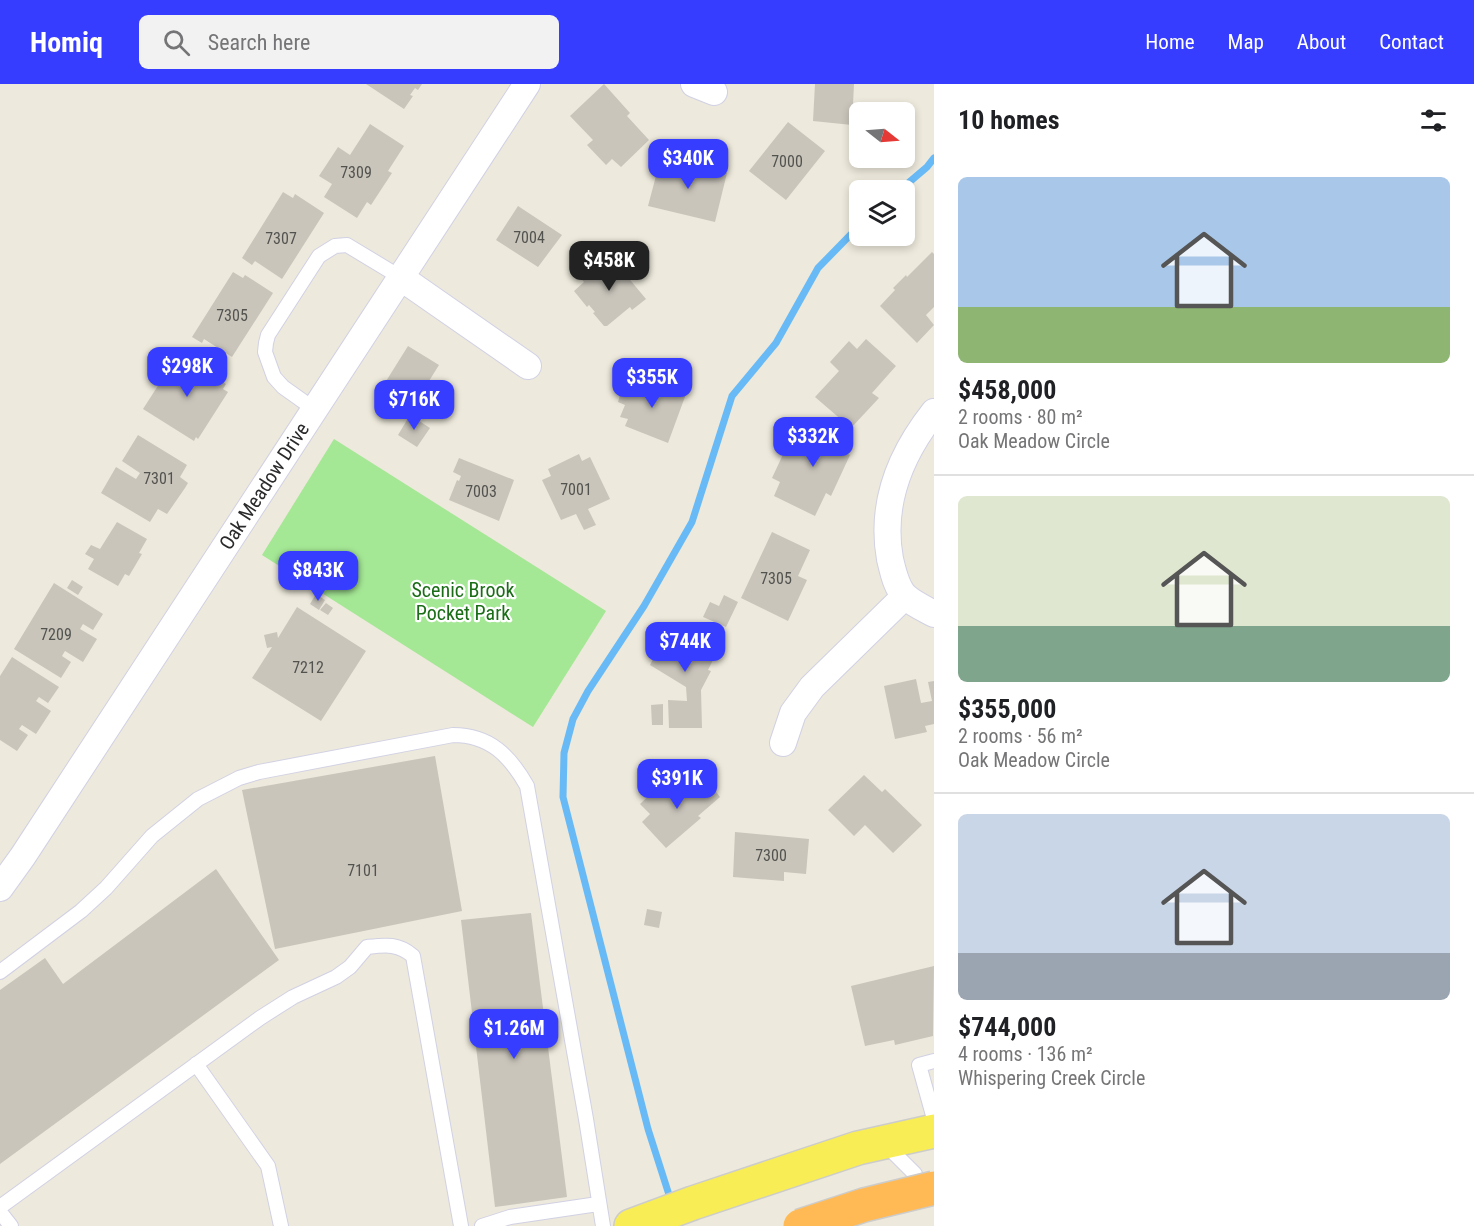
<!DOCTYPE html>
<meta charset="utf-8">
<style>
body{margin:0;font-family:"Roboto Condensed",sans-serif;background:#f2f2f2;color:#202124;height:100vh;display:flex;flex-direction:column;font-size:22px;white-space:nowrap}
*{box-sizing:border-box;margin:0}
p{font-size:20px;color:#757577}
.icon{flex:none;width:33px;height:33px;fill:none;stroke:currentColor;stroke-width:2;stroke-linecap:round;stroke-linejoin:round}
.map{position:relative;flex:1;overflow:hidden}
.drawer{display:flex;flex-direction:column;background:#fff;width:540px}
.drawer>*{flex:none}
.needle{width:39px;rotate:107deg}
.buttons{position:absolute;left:849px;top:18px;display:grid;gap:12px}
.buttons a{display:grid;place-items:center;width:66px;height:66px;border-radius:9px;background:#fff;box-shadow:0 3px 9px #0003;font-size:30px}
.price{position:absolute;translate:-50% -51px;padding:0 14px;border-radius:12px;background:#373dff;color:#fff;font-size:20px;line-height:39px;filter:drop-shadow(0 2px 3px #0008)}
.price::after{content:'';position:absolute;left:50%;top:36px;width:18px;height:14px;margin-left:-9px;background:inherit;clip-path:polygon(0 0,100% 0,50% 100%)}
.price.current{background:#222;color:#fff}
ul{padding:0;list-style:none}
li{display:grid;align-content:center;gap:12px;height:318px;padding:0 24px}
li+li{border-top:2px solid #e0e0e0}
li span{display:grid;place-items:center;height:186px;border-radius:9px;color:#555}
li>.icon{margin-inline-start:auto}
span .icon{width:108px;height:108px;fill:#fffc;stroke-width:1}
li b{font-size:26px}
h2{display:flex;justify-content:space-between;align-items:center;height:72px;padding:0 24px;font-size:26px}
header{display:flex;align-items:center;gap:36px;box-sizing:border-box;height:84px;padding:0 30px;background:#373dff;color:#fff}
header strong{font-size:28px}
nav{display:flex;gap:33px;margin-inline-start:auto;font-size:21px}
.search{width:420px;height:54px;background:#f2f2f2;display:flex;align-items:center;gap:15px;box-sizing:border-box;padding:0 21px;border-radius:9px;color:#757577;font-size:22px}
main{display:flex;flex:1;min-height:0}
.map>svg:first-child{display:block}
.park{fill:#a4e795}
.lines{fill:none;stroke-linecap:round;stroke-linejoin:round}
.stream{stroke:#68baf6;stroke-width:7}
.building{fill:#c9c5bb}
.lane-casing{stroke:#d1d1e4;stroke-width:16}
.street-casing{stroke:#d1d1e4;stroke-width:28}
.primary-casing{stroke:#ccc;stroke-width:36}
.lane{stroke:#fff;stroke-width:14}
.street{stroke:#fff;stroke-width:26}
.primary{stroke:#f9ed55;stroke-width:33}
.highway-bridge-casing{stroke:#ccc;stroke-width:36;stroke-linecap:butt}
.highway-bridge{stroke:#ffba55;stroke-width:33}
.labels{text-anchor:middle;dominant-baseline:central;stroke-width:4.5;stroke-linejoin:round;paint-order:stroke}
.number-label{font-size:16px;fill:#52524f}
.street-label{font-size:20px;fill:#2b2b2b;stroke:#fff}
.park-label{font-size:20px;fill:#1a6d16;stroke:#fff}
</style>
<header>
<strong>Homiq</strong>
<div class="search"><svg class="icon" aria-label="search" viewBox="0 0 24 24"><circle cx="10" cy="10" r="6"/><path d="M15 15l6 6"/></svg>Search here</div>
<nav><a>Home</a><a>Map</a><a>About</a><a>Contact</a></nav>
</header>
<main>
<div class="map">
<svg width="934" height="1142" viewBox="0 0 934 1142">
<rect width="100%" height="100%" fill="#ede9dc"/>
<!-- park -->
<path class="park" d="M334,355L606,527L533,643L262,471Z"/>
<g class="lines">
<!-- stream -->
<path class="stream" d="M900,106L927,83L934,74
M671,1117L648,1045L563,713L564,669L573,635L588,607L644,522L692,438L732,312L776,259L818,184L860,141"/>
</g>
<!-- building -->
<path class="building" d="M366,0H422L418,6L415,4L410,11L413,12L404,25Z
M604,0L630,29L627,32L649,56L621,83L612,75L606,81L587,61L593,56L570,32Z
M815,0H854L852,41L813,37Z
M788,38L825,67L786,116L749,87Z
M370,40L404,62L388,87L392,89L371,121L367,118L357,134L324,113L332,100L319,92L338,63L350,71Z
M661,73L727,89L715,138L648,122Z
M283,108L293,114L295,110L324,129L282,195L255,177L252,181L242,174Z
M518,122L562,151L538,183L496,156Z
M932,168L934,170V223L926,231L934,241L917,259L880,222L895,206L893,204L906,191L907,193Z
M611,173L646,215L632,226L630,223L607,242H604L593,229L595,228L589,221L587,223L574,207L584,198L579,192L588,186L591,189Z
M233,188L243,194L245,191L273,209L232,273L204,255L202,259L192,253Z
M866,255L896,282L872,309L879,314L851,344L815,313L839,287L830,278L849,257L857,265Z
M408,262L439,281L414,321L383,302Z
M179,269L226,300L223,305L228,308L198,355L196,353L194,357L143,325Z
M644,294L686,310L668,359L625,342L628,335L620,333L625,321L618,318L620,311L627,313L632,301L640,304Z
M410,331L430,344L417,363L398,351Z
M816,334L852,351L844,368L850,371L831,412L826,409L815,432L774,412L780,398L772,394L786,364L798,370Z
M138,351L187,381L180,393L188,399L185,404L167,430L158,425L150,438L101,409L116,383L136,395L140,389L122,377Z
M579,370L582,377L590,373L610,415L588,425L596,441L584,446L576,430L561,436L542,396L551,392L548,385Z
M459,374L514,396L499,437L449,416L457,396L459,397L461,392L453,388Z
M117,438L147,455L139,469L142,470L129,492L125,490L118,502L88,485L94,475L85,470L91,461L100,465Z
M772,448L810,466L798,492L807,496L788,537L741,514Z
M72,496L83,503L78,511L67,504Z
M54,499L103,530L93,546L83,540L80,545L97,555L83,578L65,567L62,572L71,578L61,594L14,565Z
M316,510L325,516L319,526L310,520Z
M724,511L738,518L726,543L703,533L710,518L719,522Z
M326,519L333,524L328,531L320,526Z
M297,523L366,567L321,637L252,594L272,563L267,564L264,551L277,548L278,554Z
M672,539L719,564L708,586L711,587L701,606L702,644H669L668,616L687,617L686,603L650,581Z
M12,573L59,603L48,619L39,613L36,617L51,627L36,650L22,641L19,645L28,651L17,667L0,656V592Z
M916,595L921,619L932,617L928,598L934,597V640L925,642L927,648L895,655L884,602Z
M663,620V641H652L651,621Z
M435,672L462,827L275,865L242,706Z
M864,691L882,708L885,705L922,741L893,769L865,741L854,752L828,726Z
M704,692L720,713L698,732L701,734L666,764L642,738L650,730L640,720L661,700L670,709L679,701L686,709Z
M735,748L809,755L806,790L784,788V797L733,793Z
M216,785L279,876L0,1080V906L45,874L63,900Z
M647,825L662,828L659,844L644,841Z
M531,829L567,1113L495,1123L461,836Z
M934,882L933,952L895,961L894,956L865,962L851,902Z"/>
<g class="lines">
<defs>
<path id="lane" d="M314,325L283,303L274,293L265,268L266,259L268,251L319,172L335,162L347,161L400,193
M0,888L81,827L106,804L152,752L198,715L239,694L259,688L453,651C490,651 510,672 527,702L586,1035L603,1142
M934,977L919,981L934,1035
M196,980L268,1082L281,1142
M885,1060L915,1090
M0,1123L260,934L293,913L336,893L350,883L367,863C385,861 398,859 413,872L461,1142
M0,1128L11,1142
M482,1142L510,1133L598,1120"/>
<path id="street" d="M694,0L714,8
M400,193L528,282
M934,328C900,371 880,420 890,475C893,487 896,504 906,513C914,520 925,525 934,530
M783,659L793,629L812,603L905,512
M0,804L23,772L527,0"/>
<path id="primary" d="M631,1142L693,1119L858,1064L934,1047"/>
</defs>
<!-- lane casing -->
<use href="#lane" class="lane-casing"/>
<!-- street casing -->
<use href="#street" class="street-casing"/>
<!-- primary casing -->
<use href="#primary" class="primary-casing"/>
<!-- lane -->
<use href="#lane" class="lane"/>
<!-- street -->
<use href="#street" class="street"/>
<!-- primary -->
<use href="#primary" class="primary"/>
<defs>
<path id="highway-bridge" d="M800,1142L864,1121L934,1104"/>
</defs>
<!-- highway-bridge casing -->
<use href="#highway-bridge" class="highway-bridge-casing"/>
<!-- highway-bridge -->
<use href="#highway-bridge" class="highway-bridge"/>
</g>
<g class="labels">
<!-- number labels -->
<g class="number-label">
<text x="787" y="77">7000</text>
<text x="356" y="88">7309</text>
<text x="529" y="153">7004</text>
<text x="281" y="154">7307</text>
<text x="232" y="231">7305</text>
<text x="159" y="394">7301</text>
<text x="576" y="405">7001</text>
<text x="481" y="407">7003</text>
<text x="776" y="494">7305</text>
<text x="56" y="550">7209</text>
<text x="308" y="583">7212</text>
<text x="771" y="771">7300</text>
<text x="363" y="786">7101</text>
</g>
<!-- street labels -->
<g class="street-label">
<text transform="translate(264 402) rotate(-57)">Oak Meadow Drive</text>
</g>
<!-- park labels -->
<g class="park-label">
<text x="463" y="506">Scenic Brook<tspan x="463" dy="23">Pocket Park</tspan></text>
</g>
</g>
</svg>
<div class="buttons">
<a><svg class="needle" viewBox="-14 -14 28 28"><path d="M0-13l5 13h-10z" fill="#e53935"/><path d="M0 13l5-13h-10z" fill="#757577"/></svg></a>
<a><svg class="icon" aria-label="layers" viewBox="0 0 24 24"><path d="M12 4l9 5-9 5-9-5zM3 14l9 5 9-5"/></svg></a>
</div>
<b class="price" style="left:688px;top:106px">$340K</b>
<b class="price current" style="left:609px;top:208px">$458K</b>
<b class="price" style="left:187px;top:314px">$298K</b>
<b class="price" style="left:652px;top:325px">$355K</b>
<b class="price" style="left:414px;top:347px">$716K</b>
<b class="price" style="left:813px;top:384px">$332K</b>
<b class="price" style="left:318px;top:518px">$843K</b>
<b class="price" style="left:685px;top:589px">$744K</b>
<b class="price" style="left:677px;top:726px">$391K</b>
<b class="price" style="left:514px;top:976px">$1.26M</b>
</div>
<section class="drawer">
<h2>10 homes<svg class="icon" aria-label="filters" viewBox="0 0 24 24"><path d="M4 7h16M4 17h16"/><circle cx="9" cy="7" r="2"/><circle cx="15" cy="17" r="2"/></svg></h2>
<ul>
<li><span style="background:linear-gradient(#a9c7e8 70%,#8fb573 0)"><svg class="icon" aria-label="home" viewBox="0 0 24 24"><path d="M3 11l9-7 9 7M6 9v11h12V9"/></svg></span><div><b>$458,000</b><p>2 rooms · 80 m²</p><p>Oak Meadow Circle</p></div></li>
<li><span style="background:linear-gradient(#dfe7d0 70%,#7fa58c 0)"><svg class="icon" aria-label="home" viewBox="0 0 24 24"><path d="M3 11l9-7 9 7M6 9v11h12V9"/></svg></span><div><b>$355,000</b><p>2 rooms · 56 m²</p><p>Oak Meadow Circle</p></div></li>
<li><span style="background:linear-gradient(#c9d6e8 75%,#9aa5b1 0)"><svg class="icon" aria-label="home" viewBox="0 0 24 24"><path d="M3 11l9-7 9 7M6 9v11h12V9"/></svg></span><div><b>$744,000</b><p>4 rooms · 136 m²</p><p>Whispering Creek Circle</p></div></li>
</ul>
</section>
</main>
